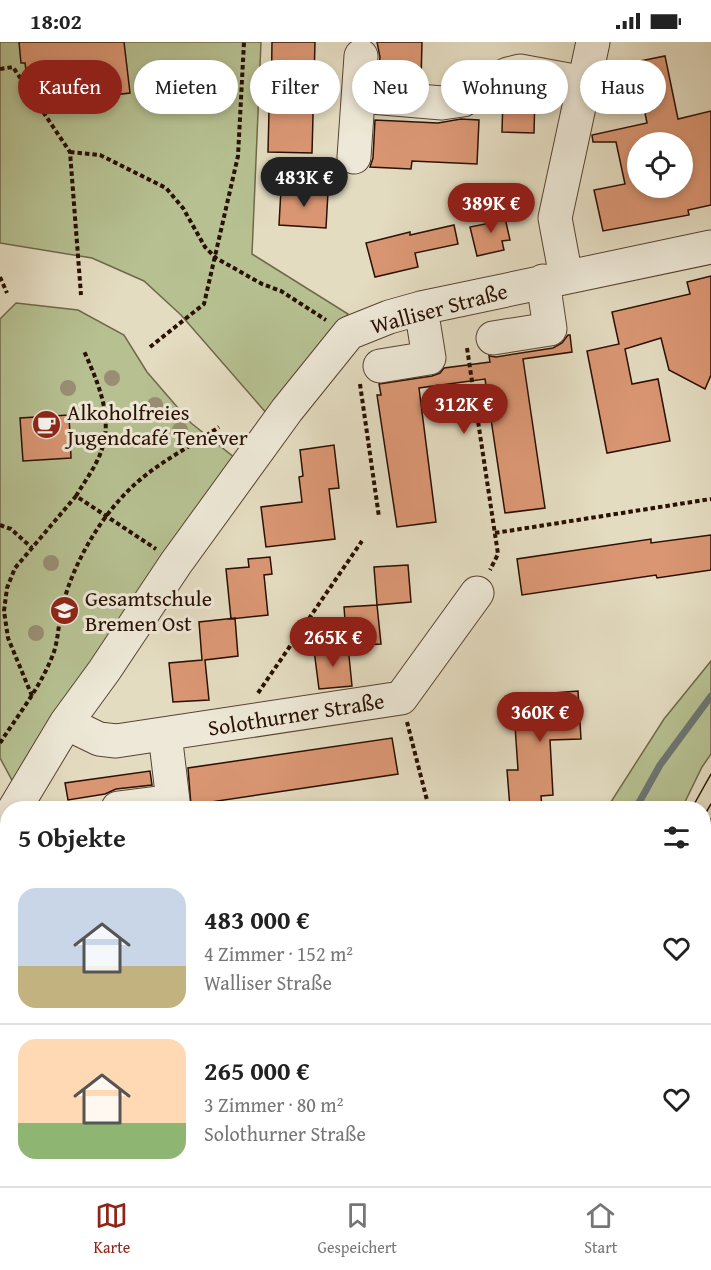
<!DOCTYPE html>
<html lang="de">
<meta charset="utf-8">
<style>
body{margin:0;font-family:"Gentium Book Plus",serif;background:#f2f2f2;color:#222;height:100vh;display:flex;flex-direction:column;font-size:22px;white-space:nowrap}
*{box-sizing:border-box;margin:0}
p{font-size:20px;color:#767676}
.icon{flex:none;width:33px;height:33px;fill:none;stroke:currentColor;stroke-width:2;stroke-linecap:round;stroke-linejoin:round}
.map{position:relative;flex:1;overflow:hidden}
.panel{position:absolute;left:0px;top:759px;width:711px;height:386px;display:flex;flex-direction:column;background:#fff;border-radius:24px 24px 0 0;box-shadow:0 3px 9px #0003}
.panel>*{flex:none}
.top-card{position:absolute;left:18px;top:18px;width:675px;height:54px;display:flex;gap:12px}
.fabs{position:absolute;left:627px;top:90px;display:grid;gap:12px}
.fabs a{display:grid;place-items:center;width:66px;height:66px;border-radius:50%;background:#fff;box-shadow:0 3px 9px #0003;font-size:30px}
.price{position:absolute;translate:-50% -51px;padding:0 14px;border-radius:21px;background:#8f2418;color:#fff;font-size:20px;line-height:39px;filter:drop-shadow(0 2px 3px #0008)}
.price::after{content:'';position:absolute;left:50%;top:36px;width:18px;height:14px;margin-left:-9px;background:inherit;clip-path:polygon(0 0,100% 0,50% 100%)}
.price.selected{background:#222;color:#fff}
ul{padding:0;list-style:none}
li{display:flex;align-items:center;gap:18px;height:150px;padding:0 18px}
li+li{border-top:2px solid #e0e0e0}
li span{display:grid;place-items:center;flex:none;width:168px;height:120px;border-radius:18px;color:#555}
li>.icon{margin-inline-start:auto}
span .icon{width:72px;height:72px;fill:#fffc;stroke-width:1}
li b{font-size:26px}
h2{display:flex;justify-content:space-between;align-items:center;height:72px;padding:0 18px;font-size:26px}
.chip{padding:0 21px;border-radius:27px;background:#fff;box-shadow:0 3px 9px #0003;font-size:21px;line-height:54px}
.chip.selected{background:#8f2418;color:#fff}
.status{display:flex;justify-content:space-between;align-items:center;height:42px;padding:0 30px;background:#fff;direction:ltr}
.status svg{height:16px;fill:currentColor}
.tabs{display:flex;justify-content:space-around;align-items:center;height:84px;border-top:2px solid #e0e0e0;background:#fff;font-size:16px;color:#767676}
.tabs a{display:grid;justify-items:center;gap:3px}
.tabs .selected{color:#8f2418}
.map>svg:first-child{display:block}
.green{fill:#b6c091;stroke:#70684a;stroke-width:1.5}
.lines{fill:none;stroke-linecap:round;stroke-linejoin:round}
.stream{stroke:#6c7572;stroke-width:7}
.building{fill:#da9673;stroke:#2a1002;stroke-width:1.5;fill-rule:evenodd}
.minor-casing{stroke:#584332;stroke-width:35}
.path{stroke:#2a1002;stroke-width:4;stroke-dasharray:4.5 3;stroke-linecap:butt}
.minor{stroke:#ede8d7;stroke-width:33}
.tram{stroke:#2a1002;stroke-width:1.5}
.tree{fill:#998e73}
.labels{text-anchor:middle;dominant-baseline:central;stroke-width:6;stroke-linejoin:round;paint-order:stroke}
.street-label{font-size:22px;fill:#2a1002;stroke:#ede8d7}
.poi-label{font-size:22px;fill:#2a1002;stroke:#ede8d7;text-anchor:start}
</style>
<div class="status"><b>18:02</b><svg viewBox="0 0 49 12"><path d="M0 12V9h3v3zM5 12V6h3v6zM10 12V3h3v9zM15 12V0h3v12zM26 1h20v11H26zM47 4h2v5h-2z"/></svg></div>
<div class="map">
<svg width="711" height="1144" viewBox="0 0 711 1144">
<rect width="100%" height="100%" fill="#e4dcc1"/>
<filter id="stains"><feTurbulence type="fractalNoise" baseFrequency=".00333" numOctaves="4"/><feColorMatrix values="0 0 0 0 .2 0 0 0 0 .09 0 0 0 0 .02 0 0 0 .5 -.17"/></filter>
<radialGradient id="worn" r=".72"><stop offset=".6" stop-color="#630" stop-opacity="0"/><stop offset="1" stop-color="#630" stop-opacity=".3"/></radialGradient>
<!-- green -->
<path class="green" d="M0,0H261L252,212L348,272L268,373L181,273L144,239L92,216L0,201Z
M16,261L78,268L124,293L147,330L191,381L235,416L13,740L0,716V277Z
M711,619V712L702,725L682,766H607L664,677Z
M711,776V1032L704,1031V789Z
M7,837V887H0V838Z
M401,1137H495L491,1144H397Z
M529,1137H605V1144H525Z"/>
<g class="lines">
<!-- stream -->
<path class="stream" d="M636,766L660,723L711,654
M704,909L711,917
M421,1144L425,1137"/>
</g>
<!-- building -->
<path class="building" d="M19,0H124L130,51L104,54L105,66L62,71L61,68H57L53,26L26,28L25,21H21Z
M272,0H315L312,111L268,110L269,69H271Z
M377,0H422L421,39L378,37L380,15Z
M665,14L678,77L711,69V163L688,168L689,173L603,189L594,148L625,142L616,100H593L592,93L647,81L635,20ZM638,100H682V146H638Z
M509,52L535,53L534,91L502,90L503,55Z
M461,77L479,78L477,122L412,119L411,127L370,125L373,116L375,78L438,81Z
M281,147L328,150L326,186L279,183Z
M503,167L510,198L502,199L504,208L477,214L470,185L490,181L488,170Z
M454,183L458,202L415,211L418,225L375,235L366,201L410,190V193Z
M711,234V333L705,347L669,328L661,296L625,307L632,342L658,337L670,399L607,411L587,309L619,302L612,270L690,252L687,240Z
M568,293H570L572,310L523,317L545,466L505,471L485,337L419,346L436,480L397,485L377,353H381L379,342L432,334L440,331L444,326L490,320L489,314L496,315L553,306L562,301Z
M69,373L71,416L23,419L20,376Z
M334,403L339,446L329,447L335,497L266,505L261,465L302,460L299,435L303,434L300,408Z
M711,493V528L657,536L656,533L522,553L517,517L651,497V501Z
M270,515L272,532L264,533L268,573L231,577L226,527L249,525L248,517Z
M408,523L411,560L377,563L381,602L347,604L344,565L377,563L374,525Z
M235,576L238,614L205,618L209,658L173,660L169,621L202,618L199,580Z
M348,604L352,644L319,647L314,608Z
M578,649L581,697L550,698L553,753L541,754L542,766H510L507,728H518L513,654Z
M392,696L398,732L191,763L188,726Z
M150,729L152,743L116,747L105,752L68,758L65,741Z"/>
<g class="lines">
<defs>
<path id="minor" d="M359,54L442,61L463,58L489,41L508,32L520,29L585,41
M354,115L361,14
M566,235L555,176L593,0
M493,296L550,287L543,239
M380,324L429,316L421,266
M66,681L99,697L116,699L401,656L477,551
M15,766L66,681L104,629L176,521L287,368L349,291L389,275L421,266L711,205
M118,766L173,759L165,692
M0,796L8,781"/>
</defs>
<!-- minor casing -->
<use href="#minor" class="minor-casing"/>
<!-- path -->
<path class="path" d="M0,27L13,25L70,110L81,253
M70,110L100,113L166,146L183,166L205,205L216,216L262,242L281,249L326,278
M0,235L7,251
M150,305L204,262L238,114L244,0
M467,306L498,512L490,528
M360,342L379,475
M76,454C83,442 92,430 98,417C116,380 99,343 84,309
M0,483L11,487L32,506
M495,491L711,457
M258,651L362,499
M32,654L8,596L4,569L7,546L15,526L76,454L156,507
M407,680L429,766
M0,701C18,673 39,647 52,615C59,599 58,579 63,562C74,520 101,474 132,445C157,421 190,405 219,385
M0,859H8
M704,873L711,877
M243,1137L244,1144
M37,1144L38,1137
M624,1144V1137"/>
<!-- minor -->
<use href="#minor" class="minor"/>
<!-- tram -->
<path class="tram" d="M692,766L711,732
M704,774L711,762
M502,1144L505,1137
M515,1144L519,1137"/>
</g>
<!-- trees -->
<g class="tree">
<circle cx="112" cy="336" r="8"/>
<circle cx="68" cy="346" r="8"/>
<circle cx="155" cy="363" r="8"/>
<circle cx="180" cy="388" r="8"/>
<circle cx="51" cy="521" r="8"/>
<circle cx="36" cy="591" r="8"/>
</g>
<!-- icons -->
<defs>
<symbol id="cafe-disc" viewBox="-11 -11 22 22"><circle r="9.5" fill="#8f2418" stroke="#ede8d7"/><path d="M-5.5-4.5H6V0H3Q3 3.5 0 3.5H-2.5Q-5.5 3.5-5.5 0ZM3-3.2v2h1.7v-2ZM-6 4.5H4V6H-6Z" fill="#fff"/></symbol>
<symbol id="school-disc" viewBox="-11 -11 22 22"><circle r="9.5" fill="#8f2418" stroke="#ede8d7"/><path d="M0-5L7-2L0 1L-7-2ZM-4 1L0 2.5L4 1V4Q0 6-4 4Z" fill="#fff"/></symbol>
</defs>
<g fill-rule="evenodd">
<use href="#cafe-disc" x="30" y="366" width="33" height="33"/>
<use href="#school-disc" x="48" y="552" width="33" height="33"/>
</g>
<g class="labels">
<!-- street labels -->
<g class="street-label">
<text transform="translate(439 266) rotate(-15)">Walliser Straße</text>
<text transform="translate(296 672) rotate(-9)">Solothurner Straße</text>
</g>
<!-- poi labels -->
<g class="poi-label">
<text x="67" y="370">Alkoholfreies<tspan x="67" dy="25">Jugendcafé Tenever</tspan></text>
<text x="85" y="556">Gesamtschule<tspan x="85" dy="25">Bremen Ost</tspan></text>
</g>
</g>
<rect width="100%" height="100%" filter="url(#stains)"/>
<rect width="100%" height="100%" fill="url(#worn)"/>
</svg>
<div class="fabs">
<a><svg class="icon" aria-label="locate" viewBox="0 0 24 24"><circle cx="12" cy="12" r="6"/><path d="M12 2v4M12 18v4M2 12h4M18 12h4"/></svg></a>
</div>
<b class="price selected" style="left:304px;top:166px">483K €</b>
<b class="price" style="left:491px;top:192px">389K €</b>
<b class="price" style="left:464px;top:393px">312K €</b>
<b class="price" style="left:333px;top:626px">265K €</b>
<b class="price" style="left:540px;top:701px">360K €</b>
<div class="top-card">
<a class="chip selected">Kaufen</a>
<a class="chip">Mieten</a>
<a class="chip">Filter</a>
<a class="chip">Neu</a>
<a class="chip">Wohnung</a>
<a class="chip">Haus</a>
</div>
<section class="panel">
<h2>5 Objekte<svg class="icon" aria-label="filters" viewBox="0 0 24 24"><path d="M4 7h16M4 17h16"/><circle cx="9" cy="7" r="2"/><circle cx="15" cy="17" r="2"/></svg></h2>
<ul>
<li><span style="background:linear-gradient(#c9d6e8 65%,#c2b280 0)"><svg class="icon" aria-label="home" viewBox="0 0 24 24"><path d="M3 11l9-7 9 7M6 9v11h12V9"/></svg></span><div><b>483 000 €</b><p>4 Zimmer · 152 m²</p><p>Walliser Straße</p></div><svg class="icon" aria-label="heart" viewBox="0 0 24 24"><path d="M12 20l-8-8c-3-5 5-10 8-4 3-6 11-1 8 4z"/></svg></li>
<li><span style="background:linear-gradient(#ffd9b3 70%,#8fb573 0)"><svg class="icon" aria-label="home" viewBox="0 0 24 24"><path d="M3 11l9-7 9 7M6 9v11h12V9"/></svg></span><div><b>265 000 €</b><p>3 Zimmer · 80 m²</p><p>Solothurner Straße</p></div><svg class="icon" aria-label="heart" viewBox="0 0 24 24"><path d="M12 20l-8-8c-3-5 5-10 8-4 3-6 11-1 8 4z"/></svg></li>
</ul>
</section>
</div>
<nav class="tabs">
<a class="selected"><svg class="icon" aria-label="map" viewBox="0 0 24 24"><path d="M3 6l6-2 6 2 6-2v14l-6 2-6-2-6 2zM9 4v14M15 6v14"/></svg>Karte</a>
<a><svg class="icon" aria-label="saved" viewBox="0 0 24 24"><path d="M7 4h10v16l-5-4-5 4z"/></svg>Gespeichert</a>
<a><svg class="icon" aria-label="home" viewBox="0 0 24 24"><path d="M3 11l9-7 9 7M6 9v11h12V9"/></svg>Start</a>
</nav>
